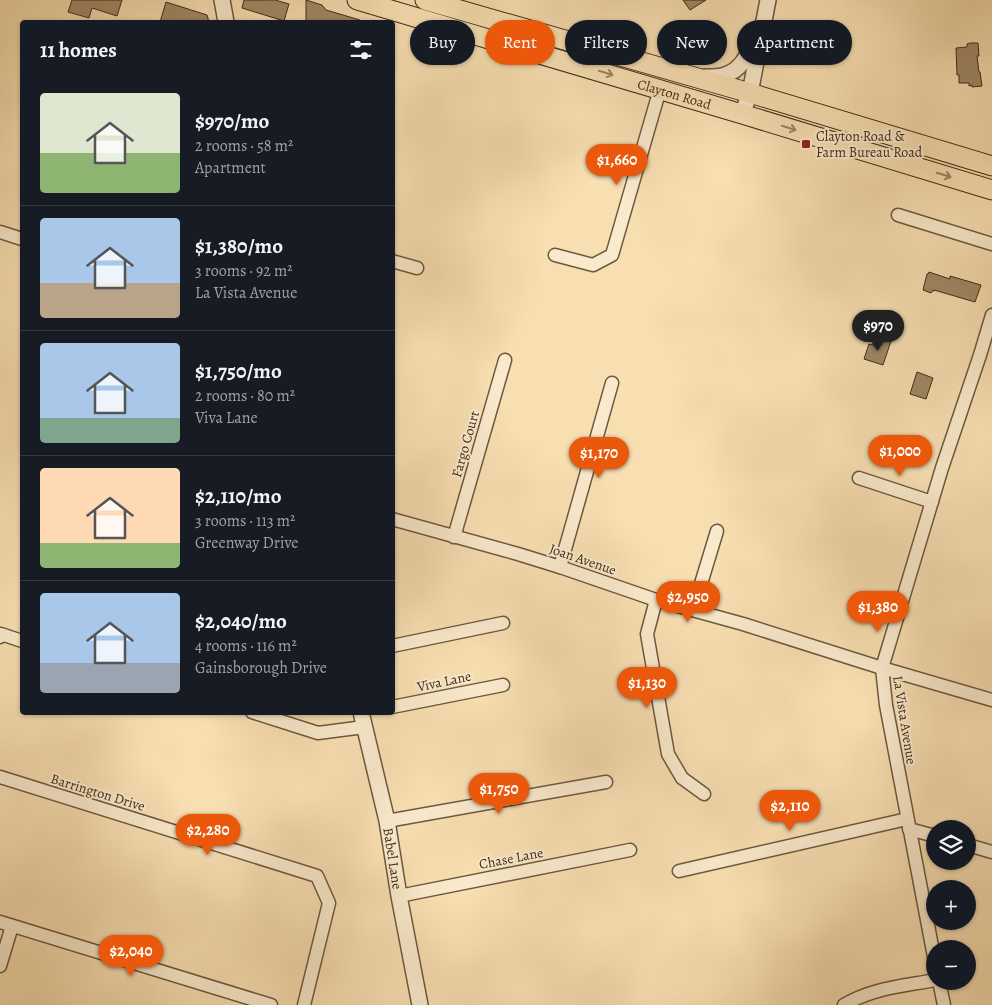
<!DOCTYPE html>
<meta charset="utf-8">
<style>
body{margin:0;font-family:Alegreya,serif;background:#242831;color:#f1f3f6;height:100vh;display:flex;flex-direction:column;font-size:19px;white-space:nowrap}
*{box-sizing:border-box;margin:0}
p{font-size:16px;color:#9ea1a6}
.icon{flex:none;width:28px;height:28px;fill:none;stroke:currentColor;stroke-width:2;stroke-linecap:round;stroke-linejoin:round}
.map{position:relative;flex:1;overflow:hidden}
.sheet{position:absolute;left:20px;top:20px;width:375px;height:695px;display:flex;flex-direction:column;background:#171b24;border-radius:5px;box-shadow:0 1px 4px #0004}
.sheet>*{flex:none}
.banner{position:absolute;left:410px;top:20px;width:475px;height:45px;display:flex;gap:10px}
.fabs{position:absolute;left:926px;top:820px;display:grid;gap:10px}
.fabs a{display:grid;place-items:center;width:50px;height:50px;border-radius:50%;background:#171b24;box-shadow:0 1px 4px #0004;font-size:25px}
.price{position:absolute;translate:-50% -42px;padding:0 11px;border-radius:18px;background:#ea580c;color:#fff;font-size:16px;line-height:32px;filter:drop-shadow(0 1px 2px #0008)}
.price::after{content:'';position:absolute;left:50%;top:30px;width:15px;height:11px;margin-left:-8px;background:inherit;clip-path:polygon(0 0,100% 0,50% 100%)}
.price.active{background:#222;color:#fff}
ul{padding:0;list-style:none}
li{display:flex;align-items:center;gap:15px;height:125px;padding:0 20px}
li+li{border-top:1px solid #363941}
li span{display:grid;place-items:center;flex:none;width:140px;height:100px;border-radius:5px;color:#555}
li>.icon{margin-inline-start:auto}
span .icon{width:60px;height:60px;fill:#fffc;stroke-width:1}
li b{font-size:21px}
h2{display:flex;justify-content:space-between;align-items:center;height:60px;padding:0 20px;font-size:21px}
.pill{padding:0 18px;border-radius:22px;background:#171b24;box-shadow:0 1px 4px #0004;font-size:18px;line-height:45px}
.pill.active{background:#ea580c;color:#fff}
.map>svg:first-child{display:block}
.building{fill:#9f8967;stroke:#3f2b16}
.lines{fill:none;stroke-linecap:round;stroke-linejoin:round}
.minor-casing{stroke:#6d583d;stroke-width:15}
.tertiary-casing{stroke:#6d583d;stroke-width:18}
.primary-casing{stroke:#3f2b16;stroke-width:21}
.minor{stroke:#faeacd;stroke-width:12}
.tertiary{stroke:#faeacd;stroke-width:15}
.primary{stroke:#f8dfb2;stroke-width:19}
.oneway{stroke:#9c8564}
.poi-dot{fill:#8f2418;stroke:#faeacd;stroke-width:2}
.labels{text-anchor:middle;stroke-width:4;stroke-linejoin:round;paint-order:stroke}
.street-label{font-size:14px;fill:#3f2b16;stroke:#faeacd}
.poi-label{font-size:14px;fill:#3f2b16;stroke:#faeacd;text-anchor:start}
</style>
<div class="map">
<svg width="992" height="1005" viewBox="0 0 992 1005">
<rect width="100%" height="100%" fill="#f8dfb2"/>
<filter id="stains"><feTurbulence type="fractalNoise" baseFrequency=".004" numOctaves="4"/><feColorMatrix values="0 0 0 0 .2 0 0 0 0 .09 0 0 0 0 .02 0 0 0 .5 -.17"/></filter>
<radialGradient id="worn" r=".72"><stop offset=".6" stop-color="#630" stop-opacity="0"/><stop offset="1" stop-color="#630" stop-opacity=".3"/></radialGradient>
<g class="building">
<polygon points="72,0 122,0 117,16 92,8 89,18 68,12"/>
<polygon points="244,0 275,0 289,4 284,21 242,8"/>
<polygon points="306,0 322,5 326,10 360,20 359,22 306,22"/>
<polygon points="683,0 706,0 690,10"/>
<polygon points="166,2 207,15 209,22 160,22"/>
<polygon points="970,43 978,43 979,56 977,56 979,72 980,72 982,86 972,87 972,85 969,86 969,83 959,83 959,75 957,75 956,48 967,47 967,44"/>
<polygon points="929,272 950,279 950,276 981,285 975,302 934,290 934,291 932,291 931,293 923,290 927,274 928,274"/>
<polygon points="880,338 891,341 883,365 864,359 869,344 878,346"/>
<polygon points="917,372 933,378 926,399 910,394"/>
</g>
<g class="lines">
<g class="minor-casing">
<g id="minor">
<polyline points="898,215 992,244"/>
<polyline points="0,232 22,239"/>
<polyline points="555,255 593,265 612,255 660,89"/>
<polyline points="392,261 417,268"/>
<polyline points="859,478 932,502"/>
<polyline points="392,519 518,554 560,567 656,600 743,624 882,668 992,700"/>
<polyline points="454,537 505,360"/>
<polyline points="560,567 612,383"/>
<polyline points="656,600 647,634 668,754 682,778 704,794"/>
<polyline points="693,610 717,531"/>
<polyline points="0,637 1,634 22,641"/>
<polyline points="392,646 503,623"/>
<polyline points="392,707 503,685"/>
<polyline points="252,712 318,733 364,727"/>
<polyline points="0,777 317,876 329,903 304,1005"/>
<polyline points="387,821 606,782"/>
<polyline points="909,829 935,836"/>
<polyline points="968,845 992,852"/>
<polyline points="679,871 907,819"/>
<polyline points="399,896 630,850"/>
<polyline points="0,922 271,1005"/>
<polyline points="935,962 886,705 882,668 942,468 980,355 992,315"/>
<polyline points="0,966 12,926"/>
<polyline points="939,981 944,1005"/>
<path d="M844,1005C872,988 904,986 935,980"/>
</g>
</g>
<g class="tertiary-casing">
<g id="tertiary">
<polyline points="222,0 226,22"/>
<path d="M705,77C711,77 719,77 725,75C742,70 748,54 755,39"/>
<polyline points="742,114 750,93 768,0"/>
<path id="s1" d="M361,712L387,821L399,896L420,1005"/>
</g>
</g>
<g class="primary-casing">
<g id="primary">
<path id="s2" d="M357,0L742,114L992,190"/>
<polyline points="425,0 750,93 992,166"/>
</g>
</g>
<use href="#minor" class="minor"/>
<use href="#tertiary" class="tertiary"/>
<use href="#primary" class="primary"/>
</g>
<defs><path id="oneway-shaft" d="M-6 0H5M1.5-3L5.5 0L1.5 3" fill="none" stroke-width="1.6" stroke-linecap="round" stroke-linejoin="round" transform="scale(1.25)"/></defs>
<g class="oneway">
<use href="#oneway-shaft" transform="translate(606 73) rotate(17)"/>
<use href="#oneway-shaft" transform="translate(789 128) rotate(17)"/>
<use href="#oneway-shaft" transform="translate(944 175) rotate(17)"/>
</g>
<rect class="poi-dot" x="801" y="139" width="10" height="10" rx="2.5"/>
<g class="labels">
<g class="street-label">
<text dy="5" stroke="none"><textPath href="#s2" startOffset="331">Clayton Road</textPath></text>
<text transform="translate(465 444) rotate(-74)" y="5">Fargo Court</text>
<text transform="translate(583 559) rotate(19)" y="5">Joan Avenue</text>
<text transform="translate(444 681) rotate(-12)" y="5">Viva Lane</text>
<text transform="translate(905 720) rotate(81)" y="5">La Vista Avenue</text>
<text transform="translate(98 792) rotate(17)" y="5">Barrington Drive</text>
<text dy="5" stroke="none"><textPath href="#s1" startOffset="150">Babel Lane</textPath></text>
<text transform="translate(511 858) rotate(-11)" y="5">Chase Lane</text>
</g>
<g class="poi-label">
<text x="816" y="141">Clayton Road &amp;<tspan x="816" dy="16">Farm Bureau Road</tspan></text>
</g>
</g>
<rect width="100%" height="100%" filter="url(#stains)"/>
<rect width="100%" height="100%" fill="url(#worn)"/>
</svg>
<div class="fabs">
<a><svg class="icon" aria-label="layers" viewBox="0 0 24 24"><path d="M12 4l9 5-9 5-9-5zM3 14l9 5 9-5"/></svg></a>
<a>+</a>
<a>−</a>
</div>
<b class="price" style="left:617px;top:186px">$1,660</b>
<b class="price active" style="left:878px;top:352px">$970</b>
<b class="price" style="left:900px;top:477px">$1,000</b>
<b class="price" style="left:599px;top:479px">$1,170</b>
<b class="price" style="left:688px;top:623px">$2,950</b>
<b class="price" style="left:878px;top:633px">$1,380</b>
<b class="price" style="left:647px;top:709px">$1,130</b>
<b class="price" style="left:499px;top:815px">$1,750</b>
<b class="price" style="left:790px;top:832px">$2,110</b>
<b class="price" style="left:208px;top:856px">$2,280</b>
<b class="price" style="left:131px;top:977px">$2,040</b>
<div class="banner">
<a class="pill">Buy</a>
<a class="pill active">Rent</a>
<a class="pill">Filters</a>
<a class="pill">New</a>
<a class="pill">Apartment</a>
</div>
<section class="sheet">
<h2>11 homes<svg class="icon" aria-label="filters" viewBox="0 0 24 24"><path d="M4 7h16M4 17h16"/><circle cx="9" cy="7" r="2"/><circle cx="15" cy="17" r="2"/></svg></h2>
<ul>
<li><span style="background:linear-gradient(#dfe7d0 60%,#8fb573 0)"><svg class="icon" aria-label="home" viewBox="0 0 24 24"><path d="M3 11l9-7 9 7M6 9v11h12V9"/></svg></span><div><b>$970/mo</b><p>2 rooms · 58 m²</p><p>Apartment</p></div></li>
<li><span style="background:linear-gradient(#a9c7e8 65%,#b9a48a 0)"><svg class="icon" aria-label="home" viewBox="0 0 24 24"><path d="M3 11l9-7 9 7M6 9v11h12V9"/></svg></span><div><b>$1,380/mo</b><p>3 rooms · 92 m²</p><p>La Vista Avenue</p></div></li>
<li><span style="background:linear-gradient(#a9c7e8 75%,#7fa58c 0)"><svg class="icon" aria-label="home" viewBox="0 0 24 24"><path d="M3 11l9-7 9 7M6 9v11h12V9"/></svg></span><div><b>$1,750/mo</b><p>2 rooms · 80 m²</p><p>Viva Lane</p></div></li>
<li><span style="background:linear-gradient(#ffd9b3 75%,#8fb573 0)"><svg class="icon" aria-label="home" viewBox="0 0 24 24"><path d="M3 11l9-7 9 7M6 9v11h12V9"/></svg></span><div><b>$2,110/mo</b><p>3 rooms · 113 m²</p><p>Greenway Drive</p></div></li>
<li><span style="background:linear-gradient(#a9c7e8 70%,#9aa5b1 0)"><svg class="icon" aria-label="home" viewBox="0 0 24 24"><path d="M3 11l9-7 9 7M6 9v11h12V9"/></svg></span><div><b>$2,040/mo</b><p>4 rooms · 116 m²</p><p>Gainsborough Drive</p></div></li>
</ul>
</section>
</div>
